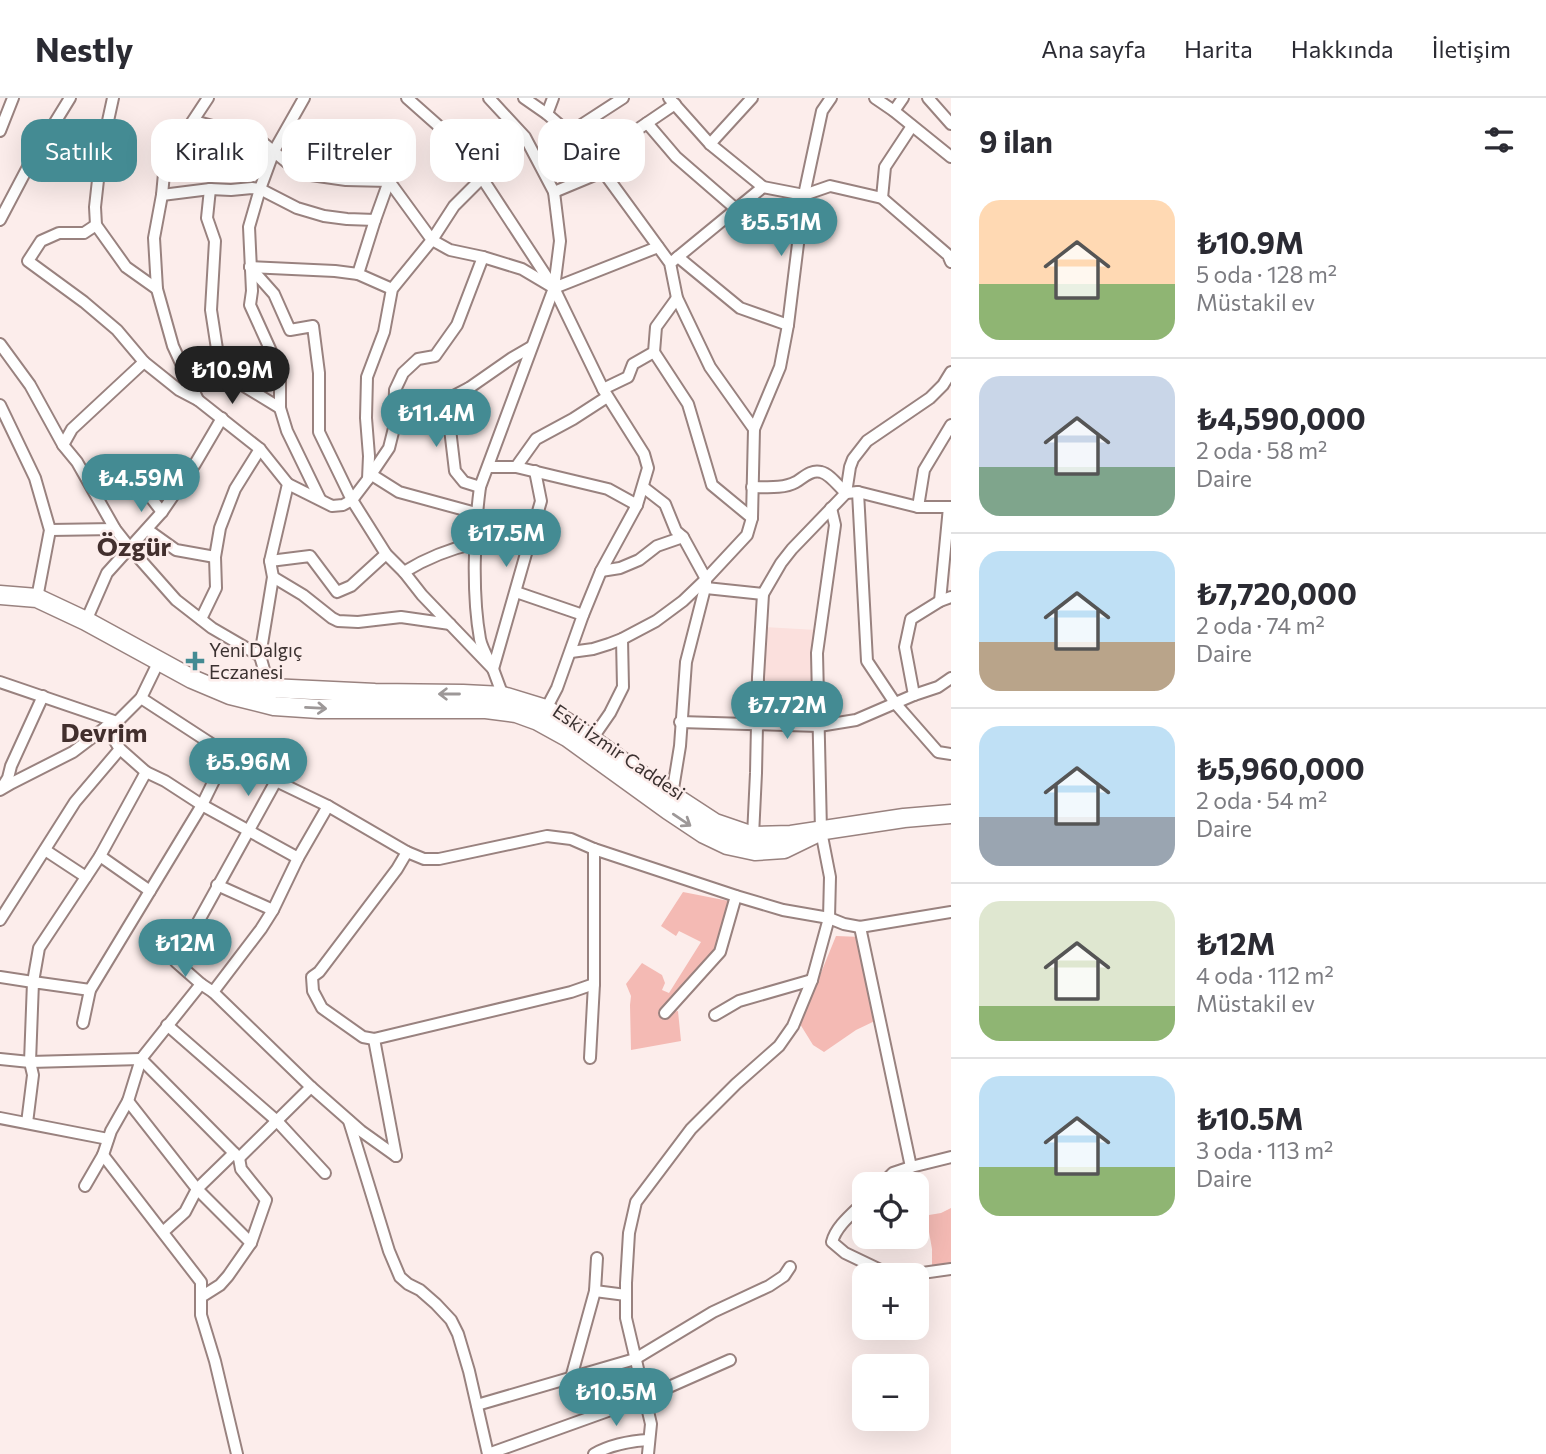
<!DOCTYPE html>
<html lang="tr">
<meta charset="utf-8">
<style>
body{margin:0;font-family:Commissioner,sans-serif;background:#f2f2f3;color:#2b2b33;height:100vh;display:flex;flex-direction:column;font-size:26px;white-space:nowrap}
*{box-sizing:border-box;margin:0}
p{font-size:23px;color:#7c7c81}
.icon{flex:none;width:38px;height:38px;fill:none;stroke:currentColor;stroke-width:2;stroke-linecap:round;stroke-linejoin:round}
.map{position:relative;flex:1;overflow:hidden}
.sheet{display:flex;flex-direction:column;background:#fff;width:595px}
.sheet>*{flex:none}
.guide{position:absolute;left:21px;top:21px;width:665px;height:63px;display:flex;gap:14px}
.fabs{position:absolute;left:852px;top:1074px;display:grid;gap:14px}
.fabs a{display:grid;place-items:center;width:77px;height:77px;border-radius:14px;background:#fff;box-shadow:0 7px 28px #0002;font-size:35px}
.price{position:absolute;translate:-50% -60px;padding:0 16px;border-radius:24px;background:#448b93;color:#fff;font-size:23px;line-height:46px;filter:drop-shadow(0 2px 4px #0008)}
.price::after{content:'';position:absolute;left:50%;top:42px;width:21px;height:16px;margin-left:-10px;background:inherit;clip-path:polygon(0 0,100% 0,50% 100%)}
.price.selected{background:#222;color:#fff}
ul{padding:0;list-style:none}
li{display:flex;align-items:center;gap:21px;height:175px;padding:0 28px}
li+li{border-top:2px solid #e1e1e2}
li span{display:grid;place-items:center;flex:none;width:196px;height:140px;border-radius:21px;color:#555}
li>.icon{margin-inline-start:auto}
span .icon{width:84px;height:84px;fill:#fffc;stroke-width:1}
li b{font-size:30px}
h2{display:flex;justify-content:space-between;align-items:center;height:84px;padding:0 28px;font-size:30px}
.tag{padding:0 24px;border-radius:21px;background:#fff;box-shadow:0 7px 28px #0002;font-size:24px;line-height:63px}
.tag.selected{background:#448b93;color:#fff}
header{display:flex;align-items:center;gap:42px;box-sizing:border-box;height:98px;padding:0 35px;background:#fff;border-bottom:2px solid #e1e1e2}
header strong{font-size:33px}
nav{display:flex;gap:38px;margin-inline-start:auto;font-size:24px}
main{display:flex;flex:1;min-height:0}
.map>svg:first-child{display:block}
.built{fill:#fbe0dd}
.green{fill:#f4bab4}
.lines{fill:none;stroke-linecap:round;stroke-linejoin:round}
.minor-casing{stroke:#99827f;stroke-width:14}
.primary-casing{stroke:#99827f;stroke-width:21}
.minor{stroke:#fff;stroke-width:10}
.primary{stroke:#fff;stroke-width:18}
.oneway{stroke:#9d9898}
.poi-dot{fill:#448b93;stroke:#fcedeb;stroke-width:2.5}
.labels{text-anchor:middle;stroke-width:5;stroke-linejoin:round;paint-order:stroke}
.poi-label{font-size:19px;fill:#3b3130;stroke:#fcedeb;text-anchor:start}
.street-label{font-size:19px;fill:#3b3130;stroke:#fcedeb}
.district-label{font-size:26px;font-weight:bold;fill:#422f2d;stroke:#fcedeb}
</style>
<header>
<strong>Nestly</strong>
<nav><a>Ana sayfa</a><a>Harita</a><a>Hakkında</a><a>İletişim</a></nav>
</header>
<main>
<div class="map">
<svg width="951" height="1356" viewBox="0 0 951 1356">
<rect width="100%" height="100%" fill="#fcedeb"/>
<polygon class="built" points="764,529 817,532 815,626 784,629 759,604"/>
<g class="green">
<polygon points="683,794 734,804 720,854 667,915 678,913 681,943 631,952 630,907 631,898 626,886 642,865 662,877 665,885 662,892 669,895 701,844 679,833 676,838 661,828"/>
<polygon points="836,838 862,839 879,921 856,932 824,954 813,947 800,926"/>
<polygon points="951,1110 951,1171 932,1174 932,1151 929,1134 917,1136 917,1119 941,1115"/>
</g>
<g class="lines">
<g class="minor-casing">
<g id="minor">
<polyline points="113,0 101,55 95,109 96,127 126,169 157,191"/>
<polyline points="208,0 165,65 162,97 154,140 157,191 173,248 198,302 260,351 288,386 270,463 273,479 260,558 271,595"/>
<polyline points="304,0 274,53 260,91 249,129 252,193 250,207 280,273 280,310 287,333 320,401"/>
<polyline points="407,0 451,39 482,80 554,190 658,149"/>
<polyline points="489,0 525,39 554,94 560,143 554,190 603,291 644,356 648,370 637,407 601,473 583,517 557,590 546,611"/>
<polyline points="524,0 547,16 569,35 594,61 670,165 677,200 710,269 754,331"/>
<polyline points="669,0 710,46 763,89 804,97 830,88 882,100 948,157 951,164"/>
<polyline points="875,0 894,13 951,59"/>
<polyline points="928,0 951,26"/>
<polyline points="894,13 903,0"/>
<polyline points="547,16 553,0"/>
<path d="M194,23L257,40L294,70L311,77L346,82L389,83L432,142L450,152L483,159L522,171L554,190L480,389C474,434 472,497 480,541C482,551 489,562 493,571"/>
<polyline points="647,25 676,59 736,111"/>
<polyline points="0,33 13,0"/>
<polyline points="569,35 623,0"/>
<polyline points="710,46 752,0"/>
<polyline points="594,61 675,6"/>
<polyline points="210,91 207,120 215,143 211,212 217,251 234,282 280,310"/>
<polyline points="554,94 602,74"/>
<polyline points="162,97 210,91 231,92 252,90 260,91 297,110 324,118 347,121 375,122"/>
<polyline points="882,100 885,69 912,28"/>
<polyline points="0,122 30,65 70,0"/>
<polyline points="678,159 740,210 788,227"/>
<polyline points="673,163 763,89"/>
<polyline points="250,169 274,196 290,232 313,228 319,275 319,334 352,402 386,456 404,474 422,497 493,571 503,598"/>
<polyline points="250,169 335,173 358,176 392,191"/>
<polyline points="358,176 375,122 389,83"/>
<polyline points="0,246 30,287 63,347 77,364 115,431 130,450 176,502 212,530 260,558"/>
<polyline points="654,254 688,306 712,387 752,420"/>
<polyline points="144,264 179,292 198,302"/>
<polyline points="469,290 450,331 455,373 464,384 480,389"/>
<polyline points="603,291 628,279 633,266 654,254 656,229 677,200"/>
<polyline points="0,307 35,380 50,432 37,500"/>
<polyline points="394,330 428,320 446,302 469,290 512,260 531,249"/>
<polyline points="63,347 72,331 144,264 117,232 84,204 28,163 41,143 59,135 84,135 96,127"/>
<polyline points="123,363 162,414"/>
<polyline points="488,369 516,369 536,341 573,321 607,299"/>
<polyline points="516,369 608,391 637,407"/>
<polyline points="372,377 399,394 476,415"/>
<polyline points="368,381 389,350 394,330 395,292 403,275 418,261 435,258 457,227 483,159"/>
<polyline points="288,386 332,408 343,407 352,402 368,381 369,358 366,320 367,279 384,234 392,191 432,142 454,108 482,80"/>
<polyline points="643,389 665,406 676,433 683,439 706,481 706,486 686,564 680,648 672,697"/>
<path d="M752,389C766,389 783,391 796,384C803,380 811,371 821,374C830,376 839,389 846,395L858,394L918,409H951"/>
<polyline points="858,394 867,563 895,605 938,654 951,656"/>
<polyline points="918,409 924,372 951,327"/>
<polyline points="50,432 115,431"/>
<polyline points="148,432 176,452 215,459"/>
<polyline points="270,463 310,458 337,494 351,488 386,456"/>
<polyline points="601,473 620,470 639,462 657,448 683,439"/>
<path d="M404,474C428,459 449,451 476,445"/>
<polyline points="273,479 303,497 332,520 338,523 358,524 401,519 450,526"/>
<polyline points="706,490 763,496 781,465 792,451 846,395 850,369 853,361 867,343 930,300 943,287 951,274"/>
<polyline points="516,494 583,517"/>
<polyline points="940,503 949,409"/>
<polyline points="201,521 216,490 215,459 220,430 235,391 260,351"/>
<polyline points="86,523 107,475 162,414 195,366 222,320"/>
<polyline points="571,554 593,551 609,546 622,541 656,523 683,503 706,481 747,437 752,420 754,331 780,269 788,227 804,97 822,13 831,0"/>
<polyline points="493,571 541,403 535,373"/>
<polyline points="0,584 117,624"/>
<polyline points="914,597 905,549 911,521 940,503 951,499"/>
<polyline points="141,600 227,656 276,683 328,708 407,754 424,761 439,761 547,738 571,741 594,751 736,798 783,812 829,820 844,826 860,829 951,814"/>
<polyline points="680,624 819,628 856,622 914,597 938,589 951,580"/>
<polyline points="106,629 120,651 146,674 165,683 202,707 298,760"/>
<polyline points="592,641 610,615 623,589 622,541"/>
<polyline points="3,688 8,680 11,668 43,598"/>
<polyline points="0,692 12,685 73,654 106,629 117,624 141,600 159,563"/>
<polyline points="753,738 756,675 758,579 763,496"/>
<polyline points="45,752 86,779"/>
<polyline points="407,754 397,771 319,874 312,879 313,893 322,910 363,939 374,941 571,894 594,886"/>
<polyline points="100,758 150,793"/>
<polyline points="217,787 273,812"/>
<polyline points="0,822 75,704 120,651"/>
<polyline points="860,829 911,1069"/>
<polyline points="0,879 33,884 39,850 100,758 146,674"/>
<polyline points="201,886 176,864 276,683"/>
<polyline points="213,894 311,989 361,1033 396,1058"/>
<polyline points="665,915 720,854 736,798"/>
<polyline points="715,917 739,903 812,882"/>
<polyline points="83,925 90,892 202,707 227,656"/>
<polyline points="167,927 277,1023 325,1075"/>
<polyline points="374,941 396,1058"/>
<polyline points="590,960 594,886 594,751"/>
<polyline points="0,961 30,964 141,961 239,1060 241,1071 266,1102 251,1145 228,1178 220,1187 201,1199 201,1217 215,1263 237,1356"/>
<polyline points="128,1003 197,1091 251,1145"/>
<polyline points="0,1020 108,1041"/>
<polyline points="349,1023 389,1153 400,1179 408,1186 420,1192 436,1206 451,1222 458,1236 469,1273 488,1356"/>
<polyline points="27,1025 33,977 30,964 33,884 90,892"/>
<polyline points="103,1057 201,1184 201,1199"/>
<polyline points="239,1060 311,989"/>
<polyline points="881,1087 893,1075 911,1069 951,1059"/>
<polyline points="85,1088 103,1057 111,1033 128,1003 141,961 201,886 213,894 261,831 273,812 298,760 328,708"/>
<path d="M864,1104C853,1115 836,1128 832,1144L845,1155L893,1178"/>
<polyline points="163,1134 185,1114 197,1091 234,1055"/>
<polyline points="901,1178 951,1171"/>
<polyline points="595,1193 626,1197"/>
<polyline points="571,1280 595,1193 597,1160"/>
<polyline points="477,1307 635,1261 713,1214 769,1188 784,1178 790,1169"/>
<polyline points="488,1356 644,1300 730,1262"/>
<path d="M594,1356C612,1346 629,1343 649,1342"/>
<polyline points="648,1356 651,1326 626,1220 626,1185 629,1135 636,1104 691,1031 736,986 779,948 793,928 812,882 829,820 830,779 821,733 817,555 835,427 831,410"/>
</g>
</g>
<g class="primary-casing">
<g id="primary">
<polyline points="0,497 37,500 86,523 192,581 230,597 274,608 319,611 486,611 516,615 538,623 567,639 668,712 704,736 727,747 755,753 784,751 821,733"/>
<polyline points="218,582 234,586 270,590 375,595 463,596 503,598 546,611 573,628 643,678 715,725 753,738 791,737 904,720 951,716"/>
</g>
</g>
<use href="#minor" class="minor"/>
<use href="#primary" class="primary"/>
</g>
<defs><path id="oneway-shaft" d="M-6 0H5M1.5-3L5.5 0L1.5 3" fill="none" stroke-width="1.6" stroke-linecap="round" stroke-linejoin="round" transform="scale(1.75)"/></defs>
<g class="oneway">
<use href="#oneway-shaft" transform="translate(449 596) rotate(-180)"/>
<use href="#oneway-shaft" transform="translate(316 610) rotate(3)"/>
<use href="#oneway-shaft" transform="translate(682 722) rotate(34)"/>
</g>
<path class="poi-dot" d="M191.5 552.5h7v7h7v7h-7v7h-7v-7h-7v-7h7z"/>
<g class="labels">
<g class="poi-label">
<text x="209" y="559">Yeni Dalgıç<tspan x="209" dy="22">Eczanesi</tspan></text>
</g>
<g class="street-label">
<text transform="translate(619 654) rotate(34)" y="7">Eski İzmir Caddesi</text>
</g>
<g class="district-label">
<text x="134" y="458">Özgür</text>
<text x="104" y="644">Devrim</text>
</g>
</g>
</svg>
<div class="fabs">
<a><svg class="icon" aria-label="locate" viewBox="0 0 24 24"><circle cx="12" cy="12" r="6"/><path d="M12 2v4M12 18v4M2 12h4M18 12h4"/></svg></a>
<a>+</a>
<a>−</a>
</div>
<b class="price" style="left:781px;top:160px">₺5.51M</b>
<b class="price selected" style="left:232px;top:308px">₺10.9M</b>
<b class="price" style="left:436px;top:351px">₺11.4M</b>
<b class="price" style="left:141px;top:416px">₺4.59M</b>
<b class="price" style="left:506px;top:471px">₺17.5M</b>
<b class="price" style="left:787px;top:643px">₺7.72M</b>
<b class="price" style="left:248px;top:700px">₺5.96M</b>
<b class="price" style="left:185px;top:881px">₺12M</b>
<b class="price" style="left:616px;top:1330px">₺10.5M</b>
<div class="guide">
<a class="tag selected">Satılık</a>
<a class="tag">Kiralık</a>
<a class="tag">Filtreler</a>
<a class="tag">Yeni</a>
<a class="tag">Daire</a>
</div>
</div>
<section class="sheet">
<h2>9 ilan<svg class="icon" aria-label="filters" viewBox="0 0 24 24"><path d="M4 7h16M4 17h16"/><circle cx="9" cy="7" r="2"/><circle cx="15" cy="17" r="2"/></svg></h2>
<ul>
<li><span style="background:linear-gradient(#ffd9b3 60%,#8fb573 0)"><svg class="icon" aria-label="home" viewBox="0 0 24 24"><path d="M3 11l9-7 9 7M6 9v11h12V9"/></svg></span><div><b>₺10.9M</b><p>5 oda · 128 m²</p><p>Müstakil ev</p></div></li>
<li><span style="background:linear-gradient(#c9d6e8 65%,#7fa58c 0)"><svg class="icon" aria-label="home" viewBox="0 0 24 24"><path d="M3 11l9-7 9 7M6 9v11h12V9"/></svg></span><div><b>₺4,590,000</b><p>2 oda · 58 m²</p><p>Daire</p></div></li>
<li><span style="background:linear-gradient(#bfe0f5 65%,#b9a48a 0)"><svg class="icon" aria-label="home" viewBox="0 0 24 24"><path d="M3 11l9-7 9 7M6 9v11h12V9"/></svg></span><div><b>₺7,720,000</b><p>2 oda · 74 m²</p><p>Daire</p></div></li>
<li><span style="background:linear-gradient(#bfe0f5 65%,#9aa5b1 0)"><svg class="icon" aria-label="home" viewBox="0 0 24 24"><path d="M3 11l9-7 9 7M6 9v11h12V9"/></svg></span><div><b>₺5,960,000</b><p>2 oda · 54 m²</p><p>Daire</p></div></li>
<li><span style="background:linear-gradient(#dfe7d0 75%,#8fb573 0)"><svg class="icon" aria-label="home" viewBox="0 0 24 24"><path d="M3 11l9-7 9 7M6 9v11h12V9"/></svg></span><div><b>₺12M</b><p>4 oda · 112 m²</p><p>Müstakil ev</p></div></li>
<li><span style="background:linear-gradient(#bfe0f5 65%,#8fb573 0)"><svg class="icon" aria-label="home" viewBox="0 0 24 24"><path d="M3 11l9-7 9 7M6 9v11h12V9"/></svg></span><div><b>₺10.5M</b><p>3 oda · 113 m²</p><p>Daire</p></div></li>
</ul>
</section>
</main>
